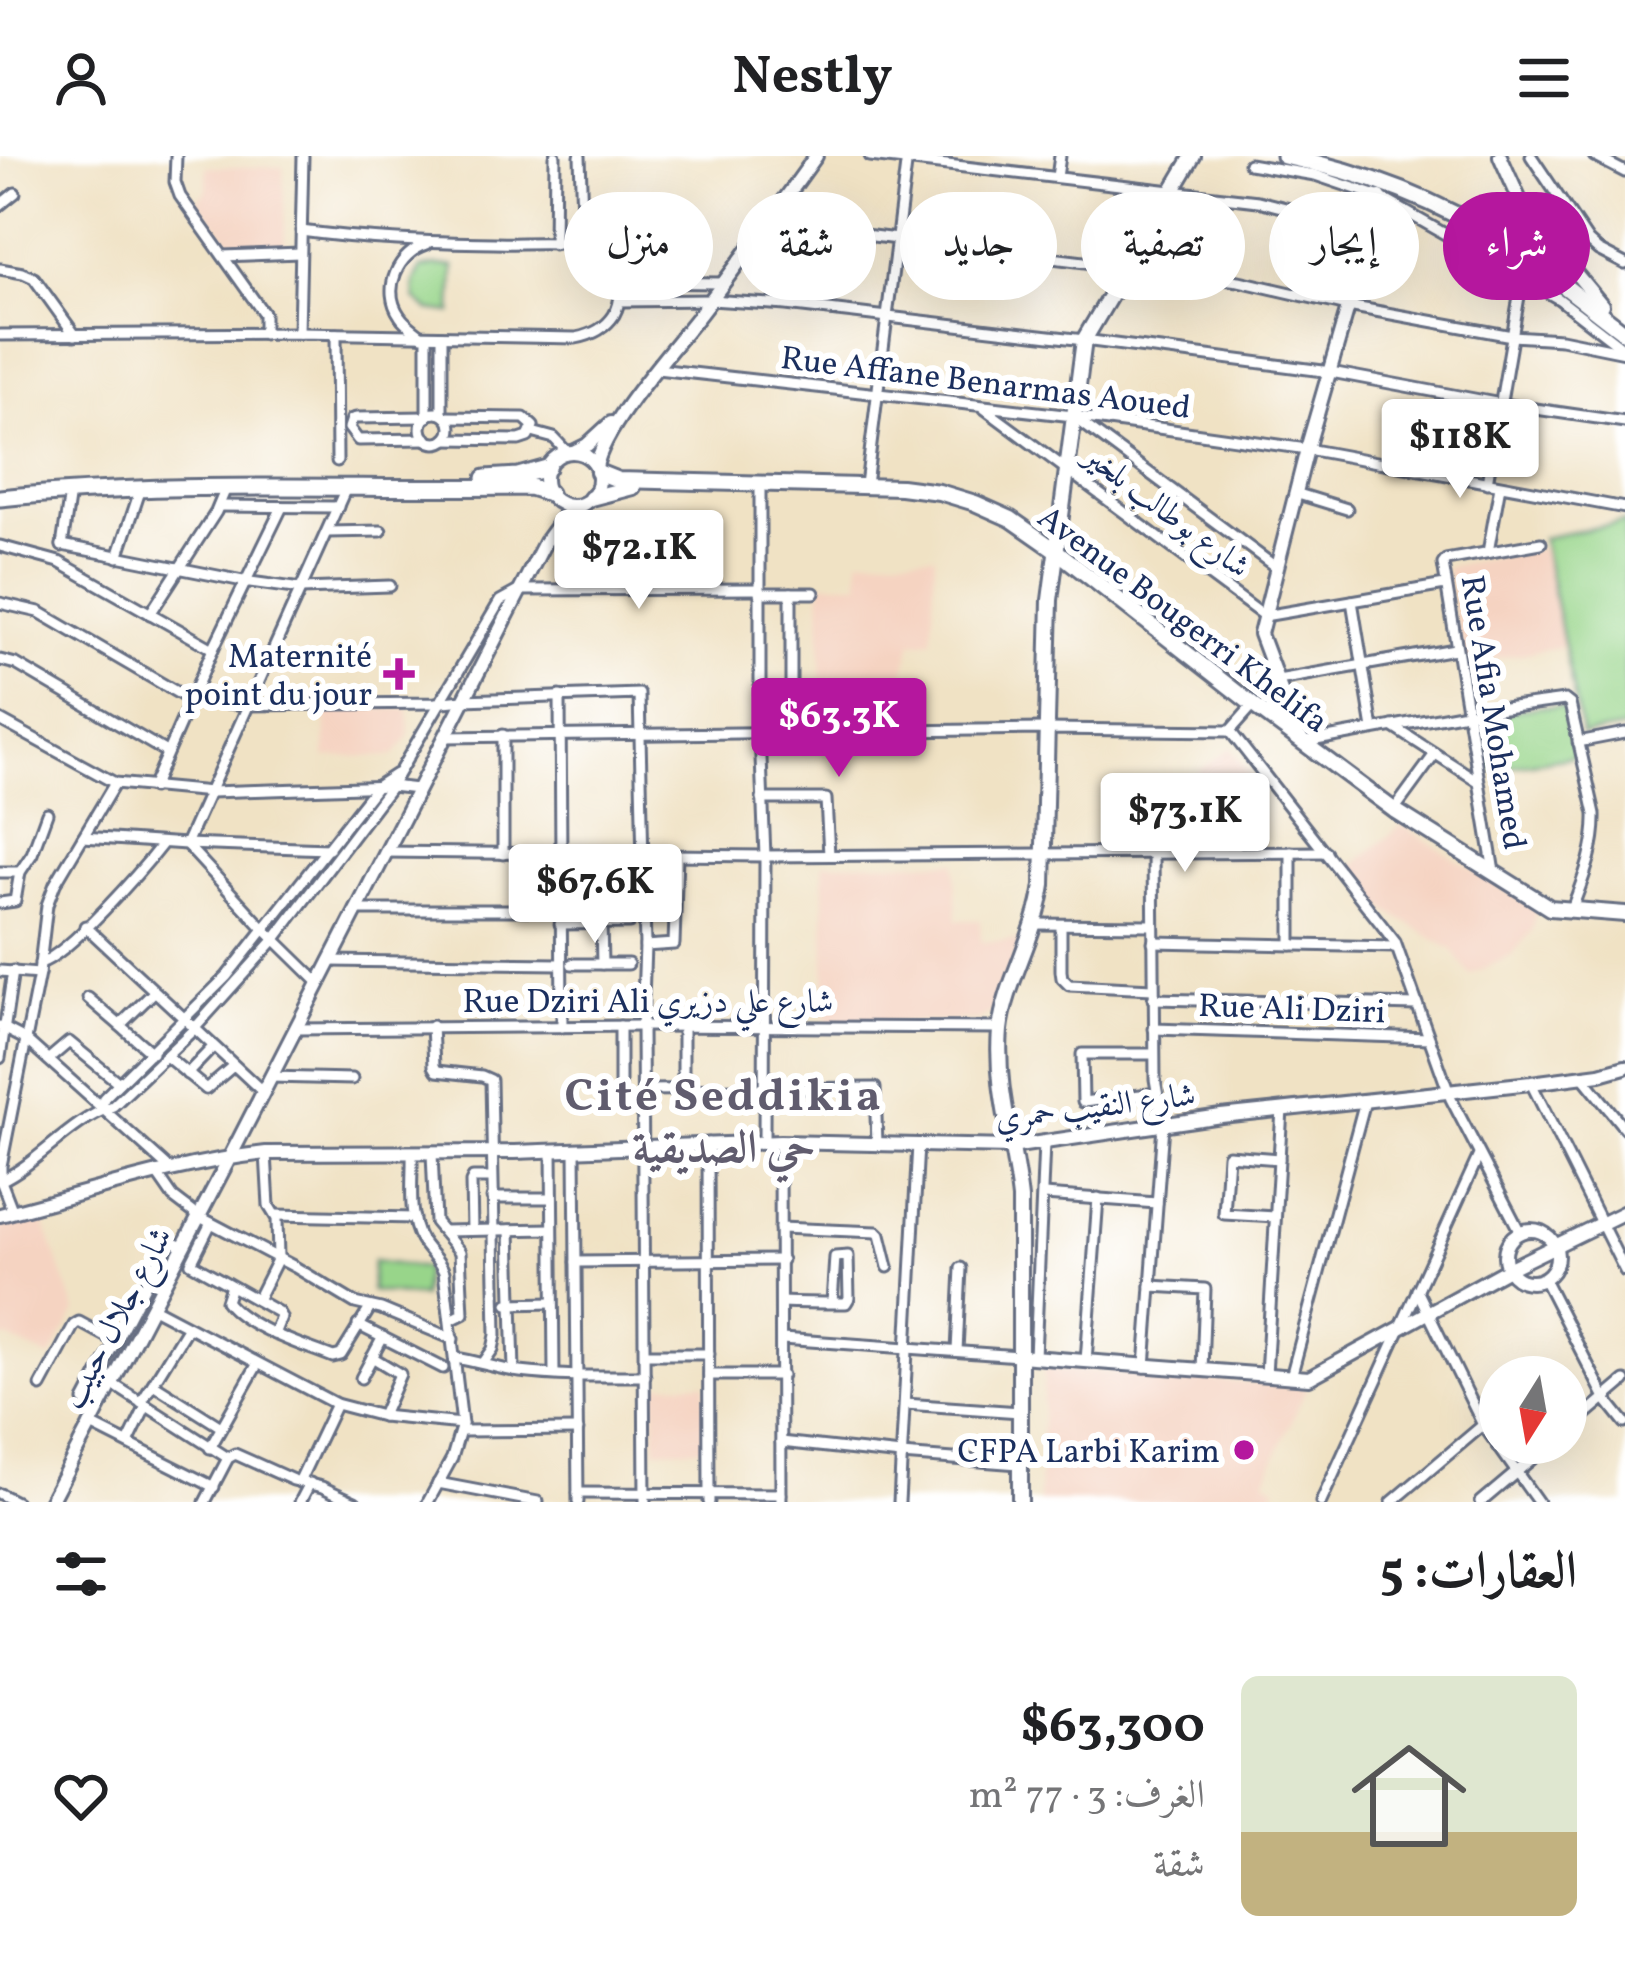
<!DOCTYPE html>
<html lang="ar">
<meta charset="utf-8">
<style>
body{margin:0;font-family:Vollkorn,Amiri,serif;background:#f6f6f6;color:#202124;direction:rtl;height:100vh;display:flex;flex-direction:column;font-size:45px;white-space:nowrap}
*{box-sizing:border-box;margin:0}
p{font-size:39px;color:#757577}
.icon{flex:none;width:66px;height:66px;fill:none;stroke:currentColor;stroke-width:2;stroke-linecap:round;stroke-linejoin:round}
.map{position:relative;height:1346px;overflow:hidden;direction:ltr}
.drawer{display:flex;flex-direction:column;background:#fff;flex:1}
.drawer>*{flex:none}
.banner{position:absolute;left:36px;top:36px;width:1554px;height:108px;direction:rtl;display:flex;gap:24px}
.needle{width:78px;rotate:191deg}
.tools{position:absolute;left:1479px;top:1200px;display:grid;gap:24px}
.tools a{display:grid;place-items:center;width:108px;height:108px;border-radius:50%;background:#fff;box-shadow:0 12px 48px #0002;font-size:60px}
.price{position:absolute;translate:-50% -102px;padding:0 27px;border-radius:12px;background:#fff;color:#222;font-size:39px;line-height:78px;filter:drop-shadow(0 3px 6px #0008)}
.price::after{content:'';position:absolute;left:50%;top:72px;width:36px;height:27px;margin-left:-18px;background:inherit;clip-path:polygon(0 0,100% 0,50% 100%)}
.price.selected{background:#b5179e;color:#fff}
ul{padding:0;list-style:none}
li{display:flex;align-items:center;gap:36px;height:300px;padding:0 48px}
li+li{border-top:3px solid #e0e0e0}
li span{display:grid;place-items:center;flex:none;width:336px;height:240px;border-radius:18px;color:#555}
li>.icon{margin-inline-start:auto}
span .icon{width:144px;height:144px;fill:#fffc;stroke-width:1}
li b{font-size:51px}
h2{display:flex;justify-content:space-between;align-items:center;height:144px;padding:0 48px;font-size:51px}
.chip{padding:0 42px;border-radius:54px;background:#fff;box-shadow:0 12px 48px #0002;font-size:42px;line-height:108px}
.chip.selected{background:#b5179e;color:#fff}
header{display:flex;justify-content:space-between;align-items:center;height:156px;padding:0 48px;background:#fff;font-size:54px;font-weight:700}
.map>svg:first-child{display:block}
.built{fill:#f5d3c1}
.green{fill:#98d58a;stroke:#5a8274;stroke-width:3}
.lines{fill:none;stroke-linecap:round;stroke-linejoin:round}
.street-casing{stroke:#666e82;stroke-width:15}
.secondary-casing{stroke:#666e82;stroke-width:18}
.primary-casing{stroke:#666e82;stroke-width:20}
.highway-casing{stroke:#666e82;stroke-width:21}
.street{stroke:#fff;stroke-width:9}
.secondary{stroke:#fff;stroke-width:12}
.primary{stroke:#fff;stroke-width:14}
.highway{stroke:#fff;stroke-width:15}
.poi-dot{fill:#b5179e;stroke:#fff;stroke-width:4.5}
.labels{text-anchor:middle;stroke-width:12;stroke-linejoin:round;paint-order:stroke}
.street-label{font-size:33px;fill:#1b2f5e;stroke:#fff}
.poi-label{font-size:33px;fill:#1b2f5e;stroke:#fff;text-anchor:end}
.district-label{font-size:45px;font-weight:bold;letter-spacing:3px;fill:#605c6e;stroke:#fff}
</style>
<header><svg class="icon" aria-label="menu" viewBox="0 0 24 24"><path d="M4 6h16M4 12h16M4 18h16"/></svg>Nestly<svg class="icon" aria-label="person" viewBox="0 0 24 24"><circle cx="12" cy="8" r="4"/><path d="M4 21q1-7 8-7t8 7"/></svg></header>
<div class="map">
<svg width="1625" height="1346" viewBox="0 0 1625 1346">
<rect width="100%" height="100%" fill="#fff"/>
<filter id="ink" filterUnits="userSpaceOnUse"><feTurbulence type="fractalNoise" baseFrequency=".00833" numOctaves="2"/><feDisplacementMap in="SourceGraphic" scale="24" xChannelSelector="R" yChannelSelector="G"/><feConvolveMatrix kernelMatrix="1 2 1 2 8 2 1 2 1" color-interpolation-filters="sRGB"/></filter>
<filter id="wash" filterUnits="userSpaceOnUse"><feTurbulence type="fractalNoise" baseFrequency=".004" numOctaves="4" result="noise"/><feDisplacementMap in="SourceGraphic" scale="48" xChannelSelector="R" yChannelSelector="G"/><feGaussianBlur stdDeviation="2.7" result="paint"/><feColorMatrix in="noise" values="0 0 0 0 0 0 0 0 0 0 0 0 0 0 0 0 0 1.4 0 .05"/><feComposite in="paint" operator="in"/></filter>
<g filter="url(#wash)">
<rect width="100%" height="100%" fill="#f0e2c4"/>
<g class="built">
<polygon points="206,11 283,11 285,94 232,95 230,86 197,44 207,34"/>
<polygon points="1544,392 1564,490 1464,508 1446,411"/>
<polygon points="935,399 932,484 912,486 898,542 897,567 855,568 854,564 822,564 820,427 859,427 859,402"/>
<polygon points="408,552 409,580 394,600 325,601 326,554"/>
<polygon points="1230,592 1256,627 1225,648 1198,615"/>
<polygon points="1402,669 1536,754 1532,775 1511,800 1470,819 1452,794 1378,749 1350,712"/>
<polygon points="955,706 957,764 980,764 981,786 1022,784 994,854 979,865 826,868 823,707"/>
<polygon points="42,1061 76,1155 50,1202 8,1182 0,1182 0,1071"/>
<polygon points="1044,1212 1067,1214 1307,1231 1265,1324 1276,1330 1269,1346 1039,1346"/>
<polygon points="705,1227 706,1292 656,1293 654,1228"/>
</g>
<g class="green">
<polygon points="437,109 454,110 452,157 428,154 415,143 414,127 421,112"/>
<polygon points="1625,366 1625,572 1582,579 1542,382"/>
<polygon points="1539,551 1564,551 1576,600 1486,614 1476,560"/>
<polygon points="373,1105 425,1112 422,1141 371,1135"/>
</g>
</g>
<g filter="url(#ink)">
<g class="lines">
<g class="street-casing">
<g id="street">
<polyline points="176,0 175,26 180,40 264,158 264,178"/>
<polyline points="580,0 583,89"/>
<polyline points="870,0 1258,45 1370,73"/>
<polyline points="1531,0 1588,85 1598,94 1625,108"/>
<polyline points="1594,0 1625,16"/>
<polyline points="1249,8 1315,19 1380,41 1559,143 1625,194"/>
<polyline points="1057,21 1060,0"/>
<polyline points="0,49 15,37"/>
<polyline points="767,67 1239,125 1348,150 1512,180 1561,183 1625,196"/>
<polyline points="554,88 555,0"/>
<polyline points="223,100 300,97"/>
<polyline points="0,113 23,117 34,122 75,179"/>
<polyline points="620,126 722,127"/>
<polyline points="620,145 711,144 786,149 1084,184 1331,216 1501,248 1625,266"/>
<polyline points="299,177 303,0"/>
<polyline points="336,178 337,305"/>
<path d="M0,179L299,177L576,182C592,179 605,173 614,159C628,133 616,101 588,91C567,84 519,88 495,87C431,86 365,84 301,75"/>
<path d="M422,180C415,174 405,168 400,160C381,133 398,97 427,88"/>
<polyline points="427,180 427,261"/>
<polyline points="657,213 1073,260 1307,293 1625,352"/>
<polyline points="985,253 1264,460 1445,429"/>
<circle cx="436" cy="272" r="15"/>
<polyline points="442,258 442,180"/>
<polyline points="426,261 356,262 352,263 349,272 358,284 427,283"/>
<polyline points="1074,261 1277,412"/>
<polyline points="532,276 554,282 567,296"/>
<polyline points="446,283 519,284 528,281 533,270 524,262 446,261"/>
<polyline points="760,326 760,577 765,700 764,987"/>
<polyline points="1487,327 1522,123"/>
<polyline points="866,329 907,1"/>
<polyline points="1295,337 1347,353"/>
<polyline points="219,350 338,351"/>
<polyline points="327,376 381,375"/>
<polyline points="62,389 243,425 301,433 390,430"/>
<polyline points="0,390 59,406 213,493"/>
<polyline points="62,390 70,336"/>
<polyline points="1488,396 1500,330"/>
<polyline points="118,401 141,332"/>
<polyline points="759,437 814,437"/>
<polyline points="791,437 791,577"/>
<polyline points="1352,445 1373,573"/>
<polyline points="0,447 39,456 190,544 249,549 435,547 463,544 639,538 645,790 642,870 645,1346"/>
<polyline points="150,458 216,356 226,332"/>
<polyline points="0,504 16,508 166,596"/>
<polyline points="1278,524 1455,493"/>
<polyline points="560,540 562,871"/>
<polyline points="0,564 115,627 211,636 391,630 417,633"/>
<polyline points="1392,570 1478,625"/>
<polyline points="1230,575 1395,786 1451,943 1520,1076"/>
<polyline points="1230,575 1253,549"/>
<polyline points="503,579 503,698"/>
<polyline points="444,581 1045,573 1230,575"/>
<path d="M1305,586L1466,557L1565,544L1570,548L1595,658C1596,693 1583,723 1571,755"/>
<polyline points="1578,586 1625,577"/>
<polyline points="152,632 213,493 282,351"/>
<polyline points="762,643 826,643 829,699"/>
<polyline points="1394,654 1435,598"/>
<polyline points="83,681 186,688 329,693"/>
<polyline points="385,696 765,700 1326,696"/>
<polyline points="0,716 20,716"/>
<polyline points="1494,716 1443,408 1446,404 1541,387"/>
<polyline points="0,747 15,745 20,716 32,698 47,657"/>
<polyline points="355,754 559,754"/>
<polyline points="601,767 602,808"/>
<polyline points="560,768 629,767"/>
<polyline points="1035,768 1152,769"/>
<polyline points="1061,769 1061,815 1062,822 1069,829 1153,833"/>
<polyline points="85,770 263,936"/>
<polyline points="1153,786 1396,791"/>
<polyline points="1291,789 1291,696"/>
<polyline points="645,790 674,788 677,699"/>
<polyline points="329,805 560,808"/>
<path d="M40,807C68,799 142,714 163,687"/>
<polyline points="572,808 628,808"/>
<polyline points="0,815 39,818"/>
<polyline points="318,826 265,774 186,688 346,332"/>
<polyline points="88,842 152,897"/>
<polyline points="1153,843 1417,849"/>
<polyline points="120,869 154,836"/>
<polyline points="0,870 25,883 171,1014"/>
<polyline points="432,870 434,910 437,915 482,920 491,924 496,1179 493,1193 484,1206"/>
<polyline points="620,870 620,948"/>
<polyline points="683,871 683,933"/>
<polyline points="295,873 642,870 1000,872"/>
<polyline points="1154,873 1429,882"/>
<polyline points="1154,898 1082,898 1083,946 1157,937"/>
<polyline points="166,900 206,933 233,910"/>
<polyline points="0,902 13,815"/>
<polyline points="49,903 69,886 119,927"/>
<polyline points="187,918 213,891"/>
<polyline points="1582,920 1625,973"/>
<polyline points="270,921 352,923"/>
<polyline points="1531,927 1625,1115"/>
<polyline points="643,934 875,932 877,988"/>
<polyline points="101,954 104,942 227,820 376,631 396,618"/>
<polyline points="780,986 781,1346"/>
<polyline points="708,987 709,1346"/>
<polyline points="575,993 578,1346"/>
<polyline points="552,994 554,1218"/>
<path d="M412,996C413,1022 407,1061 421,1084C428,1096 439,1103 444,1116L462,1268L452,1302L428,1346"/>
<polyline points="432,997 435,1066 460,1096 463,1158 451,1164"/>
<polyline points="157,1018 173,1041 198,1060 295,1111 355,1147 381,1153 453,1183"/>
<path d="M0,1025C40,1006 70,965 113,950L194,873L275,783L391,630L500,445L520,434L759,433"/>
<polyline points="1044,1039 1157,1047"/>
<polyline points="492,1042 552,1042"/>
<polyline points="13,1056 1,1025 1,1010 39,818 47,749 55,728 115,627"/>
<polyline points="275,1059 414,1062"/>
<polyline points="1275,1061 1224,1058 1228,999 1279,1003"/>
<polyline points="211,1067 191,1107 278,1156 281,1161 274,1178"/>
<polyline points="780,1072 877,1076 880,1079 888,1111"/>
<polyline points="472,1074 471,1026 473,1022 492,1022"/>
<polyline points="510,1074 514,1215"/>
<polyline points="443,1075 552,1073"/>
<polyline points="576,1106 782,1104"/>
<polyline points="1544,1123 1605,1242 1625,1267"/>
<path d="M231,1130L226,1145C245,1171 302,1189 333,1201L341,1199L370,1152"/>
<polyline points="1151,1130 1205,1133 1202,1214"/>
<polyline points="1417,1134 1483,1269 1538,1346"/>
<polyline points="257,1144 278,1102 277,1063 269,1050 266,997"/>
<path d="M781,1146C803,1147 825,1147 846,1147L849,1142L848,1100L835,1101L832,1147"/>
<polyline points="508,1148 552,1147"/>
<polyline points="151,1151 336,1248 382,1260 462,1268"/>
<polyline points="358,1169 443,1212"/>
<polyline points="782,1183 1019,1200"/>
<polyline points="957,1195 961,1112"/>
<polyline points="645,1198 709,1198"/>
<polyline points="372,1201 400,1218 382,1260"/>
<polyline points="1035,1201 1044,987"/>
<path d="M455,1202C477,1205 498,1213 520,1216C562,1221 603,1220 645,1220"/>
<polyline points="1086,1205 1098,1042"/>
<polyline points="1145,1211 1163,969 1155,923 1153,696"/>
<polyline points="709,1219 782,1219"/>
<polyline points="1266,1219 1282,953"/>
<polyline points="1291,1221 1365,945"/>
<polyline points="361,1222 383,1181"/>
<polyline points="111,1227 228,1302"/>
<polyline points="153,1228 221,1271"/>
<polyline points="41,1230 74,1169 79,1166 116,1186"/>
<polyline points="84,1245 167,1088 173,1086 183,1090"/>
<polyline points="141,1247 187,1172"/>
<polyline points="905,1248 1020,1256"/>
<polyline points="89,1268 214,1331"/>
<polyline points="461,1275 578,1274"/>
<polyline points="1566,1275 1625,1225"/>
<polyline points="781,1286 901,1299 1019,1308"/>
<polyline points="128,1287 146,1250"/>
<polyline points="210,1292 257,1209"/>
<polyline points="299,1326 336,1248"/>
<polyline points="438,1327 538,1346"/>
<polyline points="578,1337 781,1338"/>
<polyline points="0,1338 16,1346"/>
<polyline points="205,1346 228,1302 235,1298 293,1324 322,1331 355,1346"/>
<polyline points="300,1346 310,1327"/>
<polyline points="899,1346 918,988"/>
<polyline points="1321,1346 1479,999"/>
<polyline points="1392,1346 1483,1269"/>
<polyline points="1481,1346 1551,1287"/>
</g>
</g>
<g class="secondary-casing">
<g id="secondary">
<polyline points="1500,0 1534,76 1534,82 1530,87 1514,83"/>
<polyline points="1535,68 1602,149"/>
<polyline points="575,295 587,289 611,267"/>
<circle cx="572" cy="323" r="27"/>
<path d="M596,311C604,269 672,194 700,158C740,106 778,53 816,0"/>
<polyline points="1303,585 1297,577 1260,478 1307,293 1380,41"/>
<path d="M0,1059C88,1037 176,1007 266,997L515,996L780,986L1011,991L1221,960L1531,927L1600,918L1625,911"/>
<circle cx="1531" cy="1100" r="26"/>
<polyline points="1019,1200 1309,1222 1508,1113 1625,1056"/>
<polyline points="50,1346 230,1001 545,386 564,360 585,347"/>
</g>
</g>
<g class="primary-casing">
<g id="primary">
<polyline points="598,316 618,324 901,331 939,336 975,347 1011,363 1054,393 1253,549 1394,654 1550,752 1625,758"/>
<polyline points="591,342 633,331"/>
<path d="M1020,1346V1043C1014,987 995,932 1000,874C1005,828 1036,780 1043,729L1050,444L1084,184L1193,0"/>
</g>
</g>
<g class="highway-casing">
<g id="highway">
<path d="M1284,0C1364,16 1438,44 1507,88C1548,115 1586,148 1625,177"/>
<polyline points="485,322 518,320 547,312"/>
<path d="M0,342C176,324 353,334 530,331L549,337"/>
</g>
</g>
<use href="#street" class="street"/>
<use href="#secondary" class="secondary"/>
<use href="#primary" class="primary"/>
<use href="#highway" class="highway"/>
</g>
</g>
<g class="poi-dot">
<path d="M393 500h12v12h12v12h-12v12h-12v-12h-12v-12h12z"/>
<circle cx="1244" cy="1294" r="12"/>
</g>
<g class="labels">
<g class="street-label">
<text transform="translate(986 225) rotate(7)" y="12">Rue Affane Benarmas Aoued</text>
<text transform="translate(1168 354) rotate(37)" y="12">شارع بوطالب بلخير</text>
<text transform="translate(1184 462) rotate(37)" y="12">Avenue Bougerri Khelifa</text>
<text transform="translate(1495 556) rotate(81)" y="12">Rue Afia Mohamed</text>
<text x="648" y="856">Rue Dziri Ali شارع علي دزيري</text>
<text transform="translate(1292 851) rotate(2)" y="12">Rue Ali Dziri</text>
<text transform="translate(1095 949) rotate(-7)" y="12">شارع النقيب حمري</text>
<text transform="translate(115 1161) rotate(-62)" y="12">شارع جلال حبيب</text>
</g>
<g class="poi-label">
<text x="372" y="511">Maternité<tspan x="372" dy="38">point du jour</tspan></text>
<text x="1220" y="1306">CFPA Larbi Karim</text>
</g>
<g class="district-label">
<text x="724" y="954">Cité Seddikia<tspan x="724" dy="52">حي الصديقية</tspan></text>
</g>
</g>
</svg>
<div class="tools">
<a><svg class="needle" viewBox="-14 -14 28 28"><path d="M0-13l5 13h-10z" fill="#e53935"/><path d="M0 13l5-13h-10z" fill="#757577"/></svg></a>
</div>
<b class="price" style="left:1460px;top:345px">$118K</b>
<b class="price" style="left:639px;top:456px">$72.1K</b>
<b class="price selected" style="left:839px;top:624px">$63.3K</b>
<b class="price" style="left:1185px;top:719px">$73.1K</b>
<b class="price" style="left:595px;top:790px">$67.6K</b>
<div class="banner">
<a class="chip selected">شراء</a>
<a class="chip">إيجار</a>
<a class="chip">تصفية</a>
<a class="chip">جديد</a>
<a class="chip">شقة</a>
<a class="chip">منزل</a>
</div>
</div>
<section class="drawer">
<h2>العقارات: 5<svg class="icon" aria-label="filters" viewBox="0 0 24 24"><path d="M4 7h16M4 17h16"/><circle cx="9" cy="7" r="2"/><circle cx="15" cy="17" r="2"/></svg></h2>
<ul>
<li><span style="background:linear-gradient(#dfe7d0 65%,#c2b280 0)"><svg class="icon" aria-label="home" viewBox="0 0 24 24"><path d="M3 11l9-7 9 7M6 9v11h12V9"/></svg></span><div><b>$63,300</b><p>الغرف: 3 · 77 m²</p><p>شقة</p></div><svg class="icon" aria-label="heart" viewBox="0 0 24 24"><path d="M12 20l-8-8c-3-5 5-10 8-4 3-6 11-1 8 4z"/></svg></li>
</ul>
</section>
